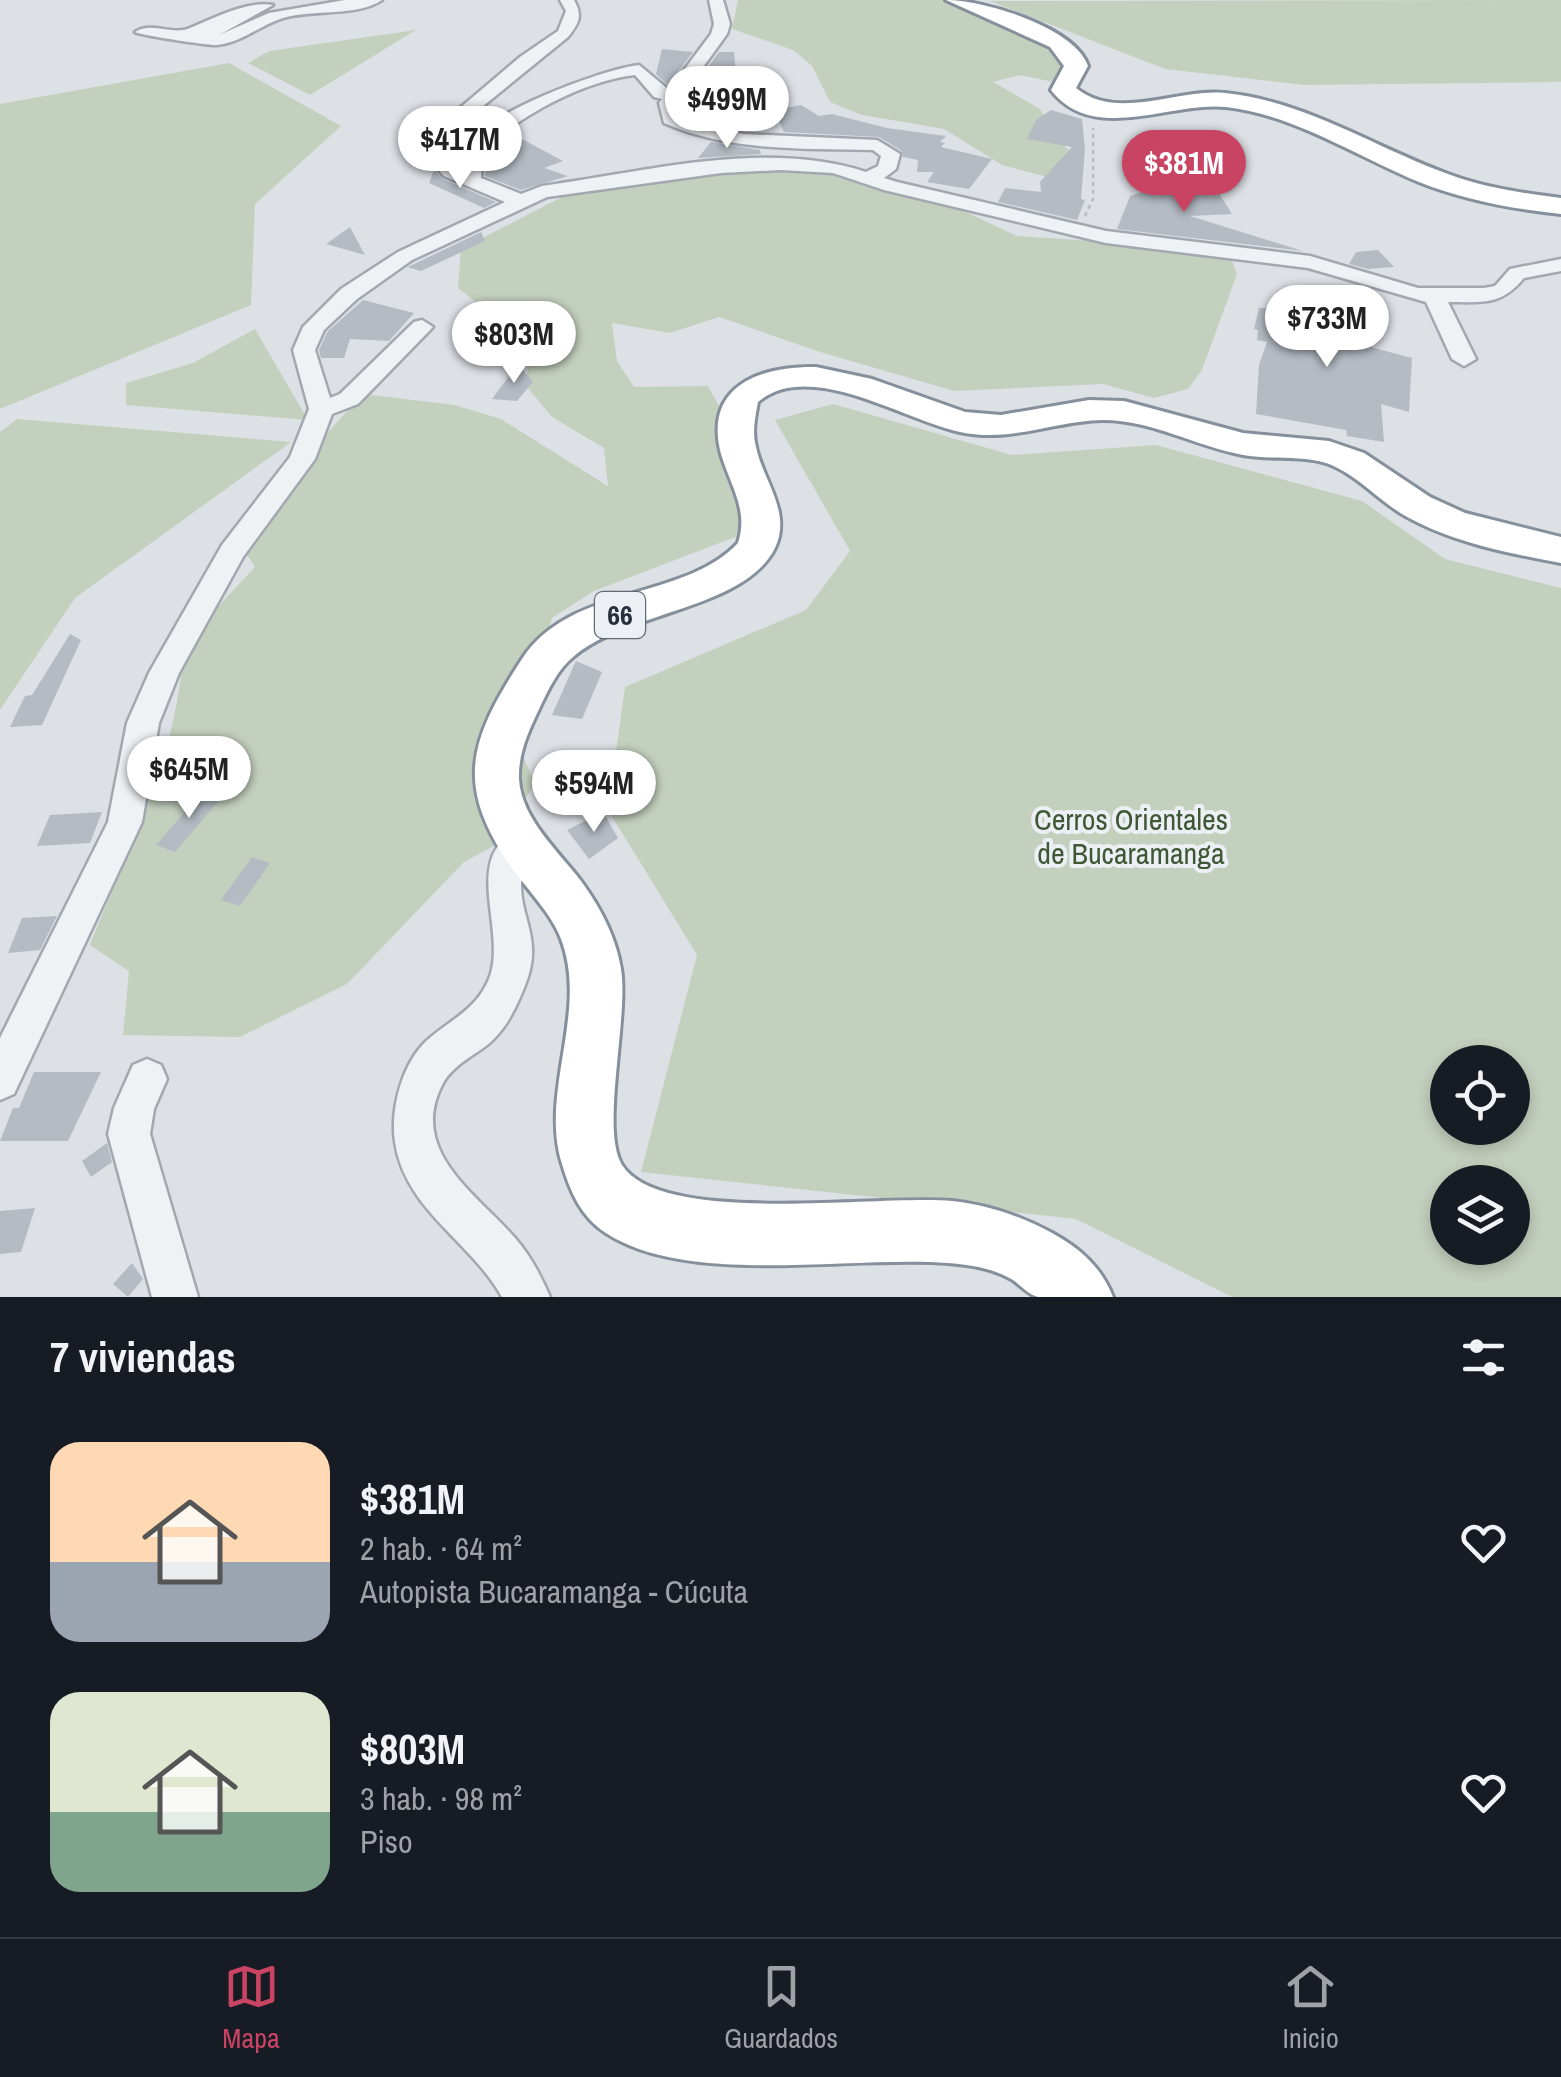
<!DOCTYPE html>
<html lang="es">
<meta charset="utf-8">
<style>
body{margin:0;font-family:"Archivo Narrow",sans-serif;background:#242831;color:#f1f3f6;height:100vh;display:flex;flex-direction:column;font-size:38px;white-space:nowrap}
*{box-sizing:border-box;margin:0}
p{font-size:32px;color:#9ea1a6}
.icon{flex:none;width:55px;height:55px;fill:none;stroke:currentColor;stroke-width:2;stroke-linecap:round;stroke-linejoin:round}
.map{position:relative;height:1297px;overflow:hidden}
.panel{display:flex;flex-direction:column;background:#171b24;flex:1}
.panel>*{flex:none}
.controls{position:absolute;left:1430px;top:1045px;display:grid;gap:20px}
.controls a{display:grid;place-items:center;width:100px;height:100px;border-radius:50%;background:#171b24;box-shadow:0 5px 15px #0003;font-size:50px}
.price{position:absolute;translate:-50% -85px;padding:0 22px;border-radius:35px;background:#fff;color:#222;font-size:32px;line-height:65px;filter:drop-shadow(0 2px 5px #0008)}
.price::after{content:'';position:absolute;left:50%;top:60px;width:30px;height:22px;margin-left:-15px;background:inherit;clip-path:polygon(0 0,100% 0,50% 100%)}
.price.active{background:#c94463;color:#fff}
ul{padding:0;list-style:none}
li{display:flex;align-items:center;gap:30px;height:250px;padding:0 50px}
li span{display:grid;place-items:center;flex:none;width:280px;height:200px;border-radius:30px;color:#555}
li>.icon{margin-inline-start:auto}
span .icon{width:120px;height:120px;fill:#fffc;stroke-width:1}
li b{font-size:42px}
h2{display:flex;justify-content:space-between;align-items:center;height:120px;padding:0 50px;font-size:42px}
.menu{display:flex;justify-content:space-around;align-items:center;height:140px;border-top:2px solid #363941;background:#171b24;font-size:28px;color:#9ea1a6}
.menu a{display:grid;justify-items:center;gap:5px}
.menu .active{color:#c94463}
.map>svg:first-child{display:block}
.green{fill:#c4d0be;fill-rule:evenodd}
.building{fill:#b4bbc3}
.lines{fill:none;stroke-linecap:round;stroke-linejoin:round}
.minor-casing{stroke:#a3a8b0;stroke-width:5}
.highway-casing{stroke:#85909c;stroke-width:6}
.path{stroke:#b7bcc1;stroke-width:2.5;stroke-dasharray:4 4;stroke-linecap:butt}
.minor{fill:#eff2f5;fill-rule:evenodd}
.highway{fill:#fff;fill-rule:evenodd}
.labels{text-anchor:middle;stroke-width:8;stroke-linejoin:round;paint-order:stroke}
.shield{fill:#ecf0f4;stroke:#626a73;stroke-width:2.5}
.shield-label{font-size:28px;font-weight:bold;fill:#27303c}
.park-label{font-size:30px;fill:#3e5735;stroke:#ecf0f4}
</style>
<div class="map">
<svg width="1561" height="1297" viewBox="0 0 1561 1297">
<rect width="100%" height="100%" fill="#dde1e6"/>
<g class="green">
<polygon points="738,0 946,0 1055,41 1071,59 1058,83 1020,75 993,82 1040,109 1056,136 1073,155 1051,178 1002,165 944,129 862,115 830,102 812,66 793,50 732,29"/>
<polygon points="1561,0 1561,82 1304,85 1165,69 990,1"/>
<polygon points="416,30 310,95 248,63 269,51"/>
<polygon points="229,63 341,126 255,204 251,305 0,409 0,104"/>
<path d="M741,169L882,173L1017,236L1228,250L1237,274L1202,370L1188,389L1154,398L1103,384L954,391L820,352L719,317L670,333L612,323L617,361L634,387L708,386L759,478L743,534L594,591L552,618L516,740L535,784L521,805L518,833L464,862L347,984L240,1037L123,1035L129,971L90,945C128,848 181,749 183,644L255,567L237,539L263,503L363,394L455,405L501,419L608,486L604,448L552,417L526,386L530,344L458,288L461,249L564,196L627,177Z"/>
<polygon points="255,329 308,420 126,405 126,383 193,363"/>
<path d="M833,404L1012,455L1156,445L1362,501L1445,559L1561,588V1297H1232L1076,1219L641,1172L697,955L608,810L625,687L806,610L850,551L775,420ZM1448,1062H1512V1128H1448ZM1448,1182H1512V1248H1448Z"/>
<polygon points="17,419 291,442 75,598 0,710 0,432"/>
</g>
<g class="building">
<polygon points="662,49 693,52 668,85 656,74"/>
<polygon points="719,52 734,52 736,75 727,101 718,101 708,120 688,115 681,104"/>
<polygon points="801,105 819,116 832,114 887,128 946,136 940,142 945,143 941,147 992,159 969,189 927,182 934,172 917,172 918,160 903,157 902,151 879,137 784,132 774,110"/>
<polygon points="1051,110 1082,119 1085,149 1081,199 1085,200 1077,220 998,202 1005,188 1041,192 1040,182 1072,147 1027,139 1036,120"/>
<polygon points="522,139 563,161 544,168 568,176 521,190 485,176 487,152 498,142"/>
<polygon points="711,142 760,150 761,154 698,158"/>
<polygon points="434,170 443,179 496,202 484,208 429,183"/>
<polygon points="1213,184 1232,214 1190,216 1303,251 1117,229 1130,196 1163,185"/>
<polygon points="350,227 365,255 326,244"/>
<polygon points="481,232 485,241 421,271 408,267"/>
<polygon points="1378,250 1394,267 1368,269 1349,264 1356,252"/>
<polygon points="1291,290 1314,293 1312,328 1331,296 1352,298 1352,342 1412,358 1409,412 1381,404 1384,442 1347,436 1346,430 1256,414 1259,365 1267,342 1257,340 1258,330 1254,329 1259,308 1295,309"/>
<polygon points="363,300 414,313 389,341 350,339 344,358 321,358 319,350 327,332"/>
<polygon points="518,364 533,382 517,401 492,399"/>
<polygon points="70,634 81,640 42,725 10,727 25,696 32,695"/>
<polygon points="576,661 602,672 582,719 552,715"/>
<polygon points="203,791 222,797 175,852 156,845"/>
<polygon points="102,812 90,843 37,846 50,815"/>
<polygon points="603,812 618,838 589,859 567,830"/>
<polygon points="252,857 270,863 240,906 221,900"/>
<polygon points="57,916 40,950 8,953 22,918"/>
<polygon points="34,1072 101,1072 68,1141 0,1141 13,1108 19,1108"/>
<polygon points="107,1143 112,1162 91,1177 82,1161"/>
<polygon points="35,1208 21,1252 0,1254 0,1211"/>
<polygon points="132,1263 143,1279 128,1297 113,1284"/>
</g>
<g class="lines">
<g class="minor-casing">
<g id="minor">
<path d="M345,0H382C357,17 313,9 283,18C260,25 241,43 217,45C211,46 140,35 135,32C152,21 172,36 190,28C214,18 249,0 273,5L219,35L269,13Z"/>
<path d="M560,0H574C583,16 579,23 568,37L445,137C447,152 448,163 463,170C463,163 463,153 466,147C482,114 603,69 639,65L669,90L711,34L714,24L709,0H723L730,24L727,34L677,103L678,116L743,134L877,140L900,154L896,169L884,178L897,182L1106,231L1310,256L1418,288H1484L1495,286L1510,269L1561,259V271L1524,278C1501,306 1482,302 1448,302L1476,359L1464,366L1452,359L1426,302L1308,268L1106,243L884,190L833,173L781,170L721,173L547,197L412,260L357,299L324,330L315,350L330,398L340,394L414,322L422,320L433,327L358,404L332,414L315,459L243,557L179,673L159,723L142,822L14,1094L0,1100V1038L108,822L127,723L149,673L222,545L290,457L309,409L293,350L303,327L341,289L398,252L505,202L444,176L430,160L427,136L520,57L558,31L566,11ZM635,75L654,97L662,99L659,103L664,123C730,152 802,148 873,150L881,156L878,166L866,172C764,139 646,172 542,186L521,194L481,178L483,150C521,115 583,81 635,75Z"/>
<path d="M524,828L536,833L541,843C536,854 524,864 522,876C516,913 543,935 527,980C518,1004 507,1029 487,1045C470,1058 452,1066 442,1085C408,1152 478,1195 515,1238C530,1255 541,1276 550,1297H502C471,1241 405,1210 395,1142C390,1108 403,1059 431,1037C454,1018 477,1008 489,979C509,931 457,852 524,828Z"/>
<polygon points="147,1059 161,1065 167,1079 154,1109 150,1134 198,1297 152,1297 108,1134 114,1108 133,1065"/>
</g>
</g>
<g class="highway-casing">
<g id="highway">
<path d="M946,0C983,0 1075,27 1088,66L1076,88C1118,122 1176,88 1225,93C1305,101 1374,147 1448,174C1485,188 1523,193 1561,198V214C1513,209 1464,200 1419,182C1356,156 1295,115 1226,107C1170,101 1094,145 1051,90L1064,66L1050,47Z"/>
<path d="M816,367L872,379L965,412L1001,415L1089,400L1124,401L1243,433L1329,441L1364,453L1430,497L1465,513L1561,537V563C1507,553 1450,542 1402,514C1376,498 1355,473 1326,463C1300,455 1270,460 1243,455C1195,446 1152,420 1103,420C1054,421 1010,443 960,432C904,420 809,358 758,402C755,418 752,432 756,447C763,481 792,512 775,548C744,610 626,611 573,657C558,669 548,690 540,707C529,730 518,753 519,779C521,818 558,851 581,881C600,907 616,937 621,969C629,1017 600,1130 622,1165C661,1227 882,1194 952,1201C988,1205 1021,1216 1052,1233C1081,1249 1101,1267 1113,1297C1091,1297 1059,1297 1038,1297C1029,1295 1020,1285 1013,1280C993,1268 971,1265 948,1263C852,1255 688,1287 606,1233C581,1217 570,1191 562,1164C539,1092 589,1012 561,939C552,915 530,892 514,871C454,786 468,742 522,659C571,584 684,601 738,543C749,510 730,485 721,454C703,386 760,366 816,367Z"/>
</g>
</g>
<polyline class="path" points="1085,216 1093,199 1093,128"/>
<use href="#minor" class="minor"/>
<use href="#highway" class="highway"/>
</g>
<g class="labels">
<rect class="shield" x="595" y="592" width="50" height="46" rx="8"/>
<g class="shield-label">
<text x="620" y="625">66</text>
</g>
<g class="park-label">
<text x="1131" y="830">Cerros Orientales<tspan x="1131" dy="34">de Bucaramanga</tspan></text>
</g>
</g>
</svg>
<div class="controls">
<a><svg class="icon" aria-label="locate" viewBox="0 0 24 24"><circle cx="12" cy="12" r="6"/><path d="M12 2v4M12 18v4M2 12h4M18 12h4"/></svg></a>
<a><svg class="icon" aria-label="layers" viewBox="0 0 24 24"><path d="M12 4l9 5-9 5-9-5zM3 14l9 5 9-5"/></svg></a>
</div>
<b class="price" style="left:727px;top:151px">$499M</b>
<b class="price" style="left:460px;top:191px">$417M</b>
<b class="price active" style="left:1184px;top:215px">$381M</b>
<b class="price" style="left:1327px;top:370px">$733M</b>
<b class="price" style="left:514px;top:386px">$803M</b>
<b class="price" style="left:189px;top:821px">$645M</b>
<b class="price" style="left:594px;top:835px">$594M</b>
</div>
<section class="panel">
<h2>7 viviendas<svg class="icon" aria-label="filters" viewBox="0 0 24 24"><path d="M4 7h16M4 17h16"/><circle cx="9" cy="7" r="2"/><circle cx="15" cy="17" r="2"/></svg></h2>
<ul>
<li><span style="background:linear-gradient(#ffd9b3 60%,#9aa5b1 0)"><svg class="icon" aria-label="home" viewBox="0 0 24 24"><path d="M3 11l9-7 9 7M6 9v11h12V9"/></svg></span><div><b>$381M</b><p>2 hab. · 64 m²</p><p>Autopista Bucaramanga - Cúcuta</p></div><svg class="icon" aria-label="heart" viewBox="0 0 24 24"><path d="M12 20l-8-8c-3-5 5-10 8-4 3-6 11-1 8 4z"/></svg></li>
<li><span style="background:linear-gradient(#dfe7d0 60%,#7fa58c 0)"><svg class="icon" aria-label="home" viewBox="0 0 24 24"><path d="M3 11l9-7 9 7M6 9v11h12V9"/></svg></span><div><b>$803M</b><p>3 hab. · 98 m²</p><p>Piso</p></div><svg class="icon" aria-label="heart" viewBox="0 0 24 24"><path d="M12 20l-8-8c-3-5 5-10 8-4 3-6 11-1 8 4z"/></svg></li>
</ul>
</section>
<nav class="menu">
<a class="active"><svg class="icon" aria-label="map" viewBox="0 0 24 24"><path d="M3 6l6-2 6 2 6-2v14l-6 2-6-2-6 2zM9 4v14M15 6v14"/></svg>Mapa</a>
<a><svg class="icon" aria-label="saved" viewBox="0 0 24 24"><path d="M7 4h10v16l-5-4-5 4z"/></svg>Guardados</a>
<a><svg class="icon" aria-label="home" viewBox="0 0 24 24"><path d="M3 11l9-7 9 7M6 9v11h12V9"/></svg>Inicio</a>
</nav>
